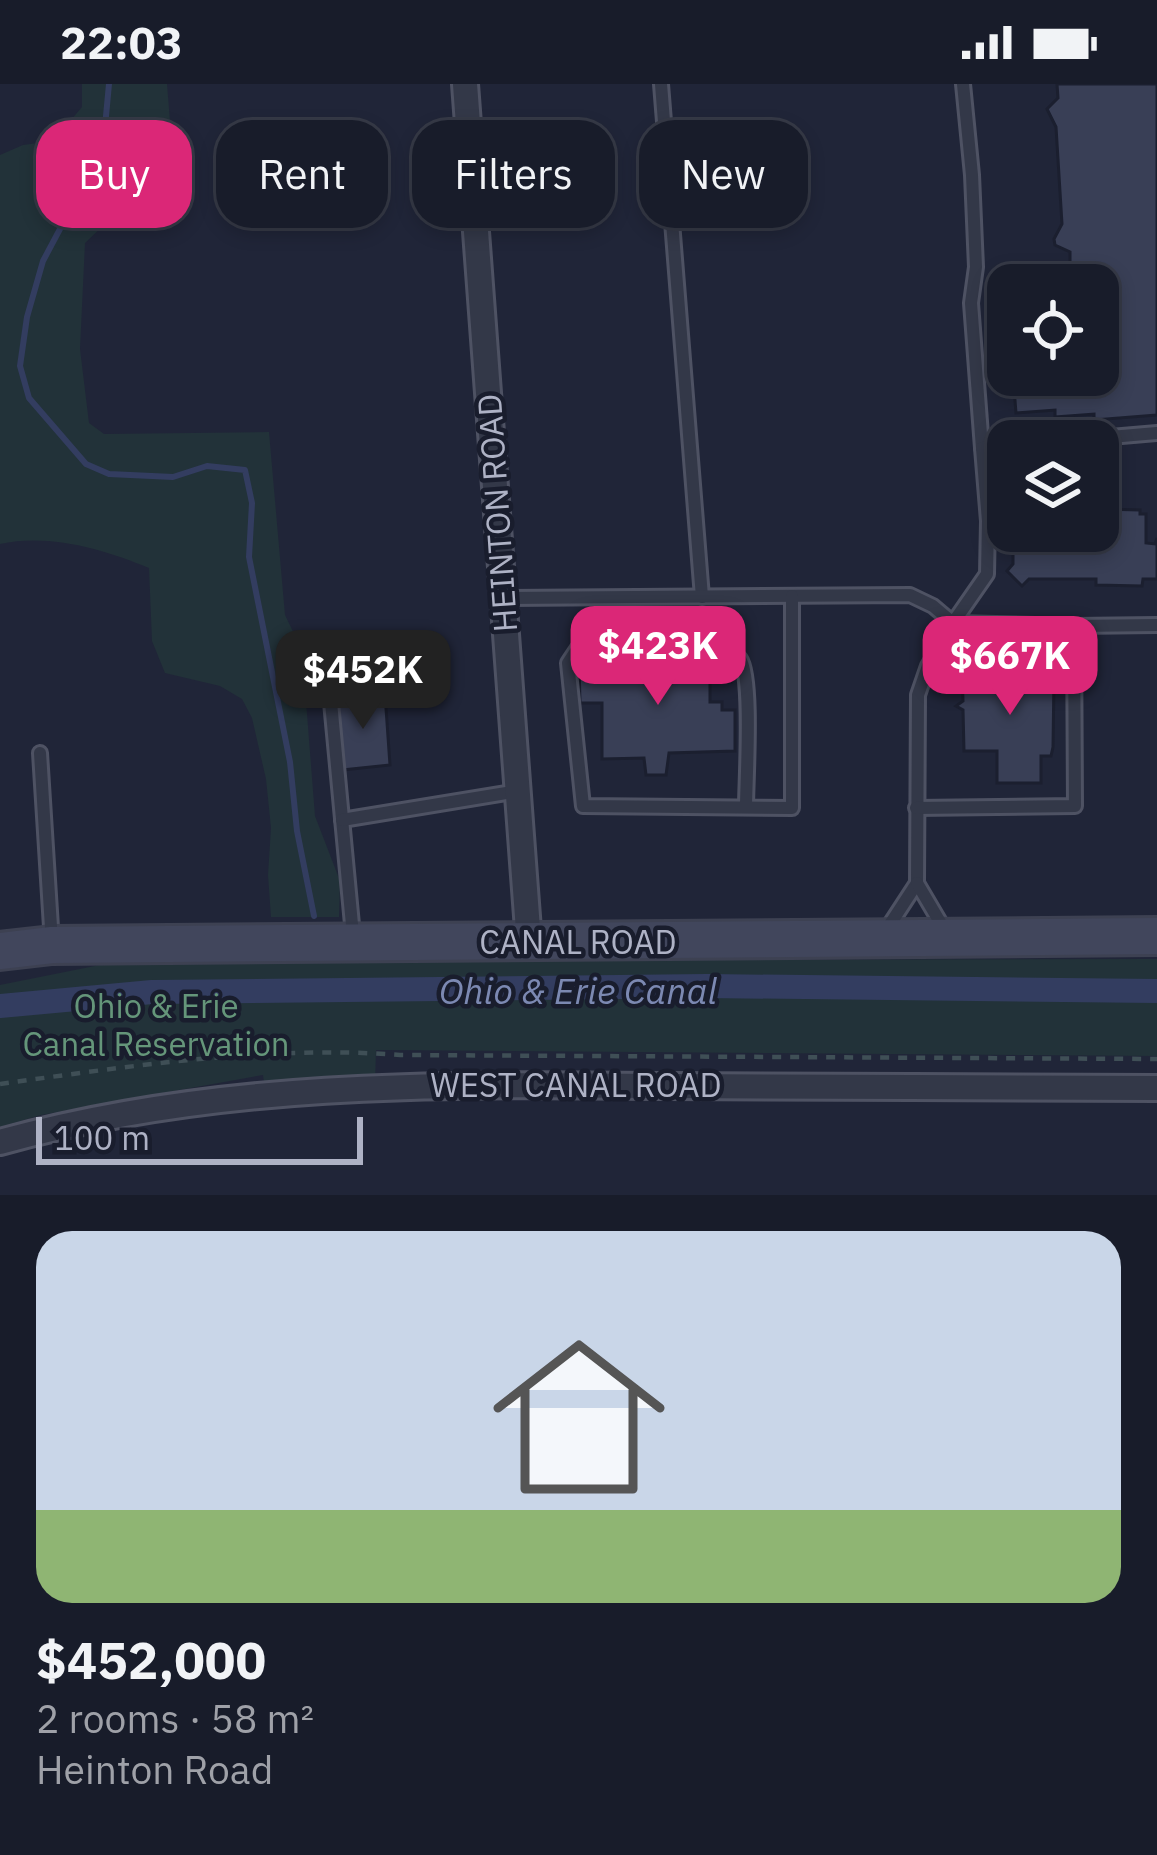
<!DOCTYPE html>
<meta charset="utf-8">
<style>
body{margin:0;font-family:"IBM Plex Sans",sans-serif;background:#212532;color:#f1f3f6;height:100vh;display:flex;flex-direction:column;font-size:45px;white-space:nowrap}
*{box-sizing:border-box;margin:0}
p{font-size:39px;color:#9fa1a8}
.icon{flex:none;width:66px;height:66px;fill:none;stroke:currentColor;stroke-width:2;stroke-linecap:round;stroke-linejoin:round}
.map{position:relative;height:1111px;overflow:hidden}
.details{display:flex;flex-direction:column;background:#181c2a;flex:1}
.details>*{flex:none}
.hud{position:absolute;left:36px;top:36px;width:1086px;height:108px;display:flex;gap:24px}
.tools{position:absolute;left:987px;top:180px;display:grid;gap:24px}
.tools a{display:grid;place-items:center;width:132px;height:132px;border-radius:24px;background:#181c2a;box-shadow:0 6px 18px #0003,0 0 0 3px #363a47;font-size:60px}
.scale{position:absolute;left:36px;bottom:30px;width:327px;box-sizing:border-box;padding-left:12px;border:6px solid #aeb2c5;border-top:0;font-size:33px;line-height:42px;white-space:nowrap;color:#aeb2c5;-webkit-text-stroke:9px #191d2d;paint-order:stroke}
.price{position:absolute;translate:-50% -102px;padding:0 27px;border-radius:24px;background:#db2777;color:#fff;font-size:39px;line-height:78px;filter:drop-shadow(0 3px 6px #0008)}
.price::after{content:'';position:absolute;left:50%;top:72px;width:36px;height:27px;margin-left:-18px;background:inherit;clip-path:polygon(0 0,100% 0,50% 100%)}
.price.on{background:#222;color:#fff}
ul{padding:0;list-style:none}
li{display:grid;align-content:center;gap:24px;height:636px;padding:0 36px}
li+li{border-top:3px solid #363a47}
li span{display:grid;place-items:center;height:372px;border-radius:36px;color:#555}
li>.icon{margin-inline-start:auto}
span .icon{width:216px;height:216px;fill:#fffc;stroke-width:1}
li b{font-size:51px}
.chip{padding:0 42px;border-radius:36px;background:#181c2a;box-shadow:0 6px 18px #0003,0 0 0 3px #363a47;font-size:42px;line-height:108px}
.chip.on{background:#db2777;color:#fff}
.status{display:flex;justify-content:space-between;align-items:center;height:84px;padding:0 60px;background:#181c2a;direction:ltr}
.status svg{height:33px;fill:currentColor}
.map>svg:first-child{display:block}
.green{fill:#223239}
.lines{fill:none;stroke-linecap:round;stroke-linejoin:round}
.stream{stroke:#333d60;stroke-width:6}
.canal{stroke:#333d60;stroke-width:24}
.building{fill:#393f56;stroke:#1b1f2f;stroke-width:3}
.service-casing{stroke:#4e5263;stroke-width:18}
.minor-casing{stroke:#4e5263;stroke-width:30}
.secondary-casing{stroke:#3d4152;stroke-width:42}
.path{stroke:#3f4f56;stroke-width:4.5;stroke-dasharray:9 9;stroke-linecap:butt}
.service{stroke:#333848;stroke-width:12}
.minor{stroke:#333848;stroke-width:24}
.secondary{stroke:#41465c;stroke-width:36}
.labels{text-anchor:middle;stroke-width:9;stroke-linejoin:round;paint-order:stroke}
.street-label{font-size:33px;fill:#aeb2c5;stroke:#191d2d}
.park-label{font-size:33px;fill:#65967a;stroke:#191d2d}
.water-label{font-size:36px;font-style:italic;fill:#7c89b2;stroke:#191d2d}
</style>
<div class="status"><b>22:03</b><svg viewBox="0 0 49 12"><path d="M0 12V9h3v3zM5 12V6h3v6zM10 12V3h3v9zM15 12V0h3v12zM26 1h20v11H26zM47 4h2v5h-2z"/></svg></div>
<div class="map">
<svg width="1157" height="1111" viewBox="0 0 1157 1111">
<rect width="100%" height="100%" fill="#202538"/>
<g class="green">
<path d="M82,0H167L173,75L85,159L80,265L89,339L104,350L269,348L285,531L302,566L315,732L340,797L339,833H271L268,791L271,744L266,695L252,634L242,615L220,602L165,589L152,557L149,484C104,465 48,449 0,460V71L23,61L53,57L82,23Z"/>
<polygon points="155,870 663,876 1157,875 1157,972 376,966 375,1001 265,1005 263,991 41,1031 0,1043 0,901"/>
</g>
<g class="lines">
<polyline class="stream" points="109,0 103,64 43,177 27,233 20,282 29,314 86,380 109,390 173,393 207,382 245,386 252,419 249,473 290,678 297,747 314,832"/>
<polyline class="canal" points="0,922 152,908 707,902 1157,907"/>
</g>
<g class="building">
<polygon points="1057,0 1157,0 1157,331 1094,336 1094,330 1055,333 1055,326 1016,329 1013,291 1098,291 1098,201 1013,201 1052,197 1051,185 1070,183 1070,168 1055,161 1054,155 1062,140 1056,43 1047,25 1058,14"/>
<polygon points="1104,411 1104,425 1140,426 1140,430 1146,430 1146,459 1155,460 1157,454 1157,495 1143,495 1142,502 1096,501 1096,495 1029,495 1022,502 1007,487 1013,480 1013,447 1098,447 1098,412"/>
<polygon points="687,564 691,577 731,581 731,598 710,598 710,618 722,618 722,626 735,626 735,667 669,669 666,691 646,691 644,674 602,675 602,619 580,619 579,578 620,574 620,579 670,579 670,570"/>
<polygon points="1050,583 1050,593 1054,593 1053,663 1051,672 1041,672 1041,699 997,699 997,667 964,667 963,626 956,622 963,617 962,584"/>
<polygon points="385,610 390,681 342,686 336,614"/>
</g>
<g class="lines">
<g class="service-casing">
<g id="service">
<polyline points="661,0 702,513"/>
<polyline points="963,0 972,91 976,183 971,219 982,364"/>
<polyline points="1064,357 1157,349"/>
<polyline points="503,514 910,511 933,522 953,539 928,582 918,611 917,799 885,848"/>
<polyline points="953,539 987,490 988,437 982,364 1008,362"/>
<polyline points="1074,542 1157,541"/>
<polyline points="327,576 353,851"/>
<polyline points="40,669 52,859"/>
<path d="M746,723C746,697 753,593 740,575C719,545 622,558 587,558L578,564L568,579L583,722L792,724V512"/>
<polyline points="916,724 1075,722 1074,542 953,539"/>
<polyline points="342,736 518,707"/>
<polyline points="917,799 947,850"/>
</g>
</g>
<g class="minor-casing">
<g id="minor">
<polyline points="465,0 529,859"/>
<path d="M0,1058C219,997 441,1000 667,1002C830,1003 994,1003 1157,1004"/>
</g>
</g>
<g class="secondary-casing">
<polyline id="secondary" points="0,867 52,861 1157,852"/>
</g>
<path class="path" d="M0,1000C131,982 268,961 400,971L1157,975"/>
<use href="#service" class="service"/>
<use href="#minor" class="minor"/>
<use href="#secondary" class="secondary"/>
</g>
<g class="labels">
<g class="street-label">
<text transform="translate(497 429) rotate(-94)" y="12">HEINTON ROAD</text>
<text x="578" y="870">CANAL ROAD</text>
<text x="576" y="1013">WEST CANAL ROAD</text>
</g>
<g class="park-label">
<text x="156" y="934">Ohio &amp; Erie<tspan x="156" dy="38">Canal Reservation</tspan></text>
</g>
<g class="water-label">
<text x="578" y="920">Ohio &amp; Erie Canal</text>
</g>
</g>
</svg>
<div class="tools">
<a><svg class="icon" aria-label="locate" viewBox="0 0 24 24"><circle cx="12" cy="12" r="6"/><path d="M12 2v4M12 18v4M2 12h4M18 12h4"/></svg></a>
<a><svg class="icon" aria-label="layers" viewBox="0 0 24 24"><path d="M12 4l9 5-9 5-9-5zM3 14l9 5 9-5"/></svg></a>
</div>
<div class="scale">100 m</div>
<b class="price" style="left:658px;top:624px">$423K</b>
<b class="price" style="left:1010px;top:634px">$667K</b>
<b class="price on" style="left:363px;top:648px">$452K</b>
<div class="hud">
<a class="chip on">Buy</a>
<a class="chip">Rent</a>
<a class="chip">Filters</a>
<a class="chip">New</a>
</div>
</div>
<section class="details">
<ul>
<li><span style="background:linear-gradient(#c9d6e8 75%,#8fb573 0)"><svg class="icon" aria-label="home" viewBox="0 0 24 24"><path d="M3 11l9-7 9 7M6 9v11h12V9"/></svg></span><div><b>$452,000</b><p>2 rooms · 58 m²</p><p>Heinton Road</p></div></li>
</ul>
</section>
